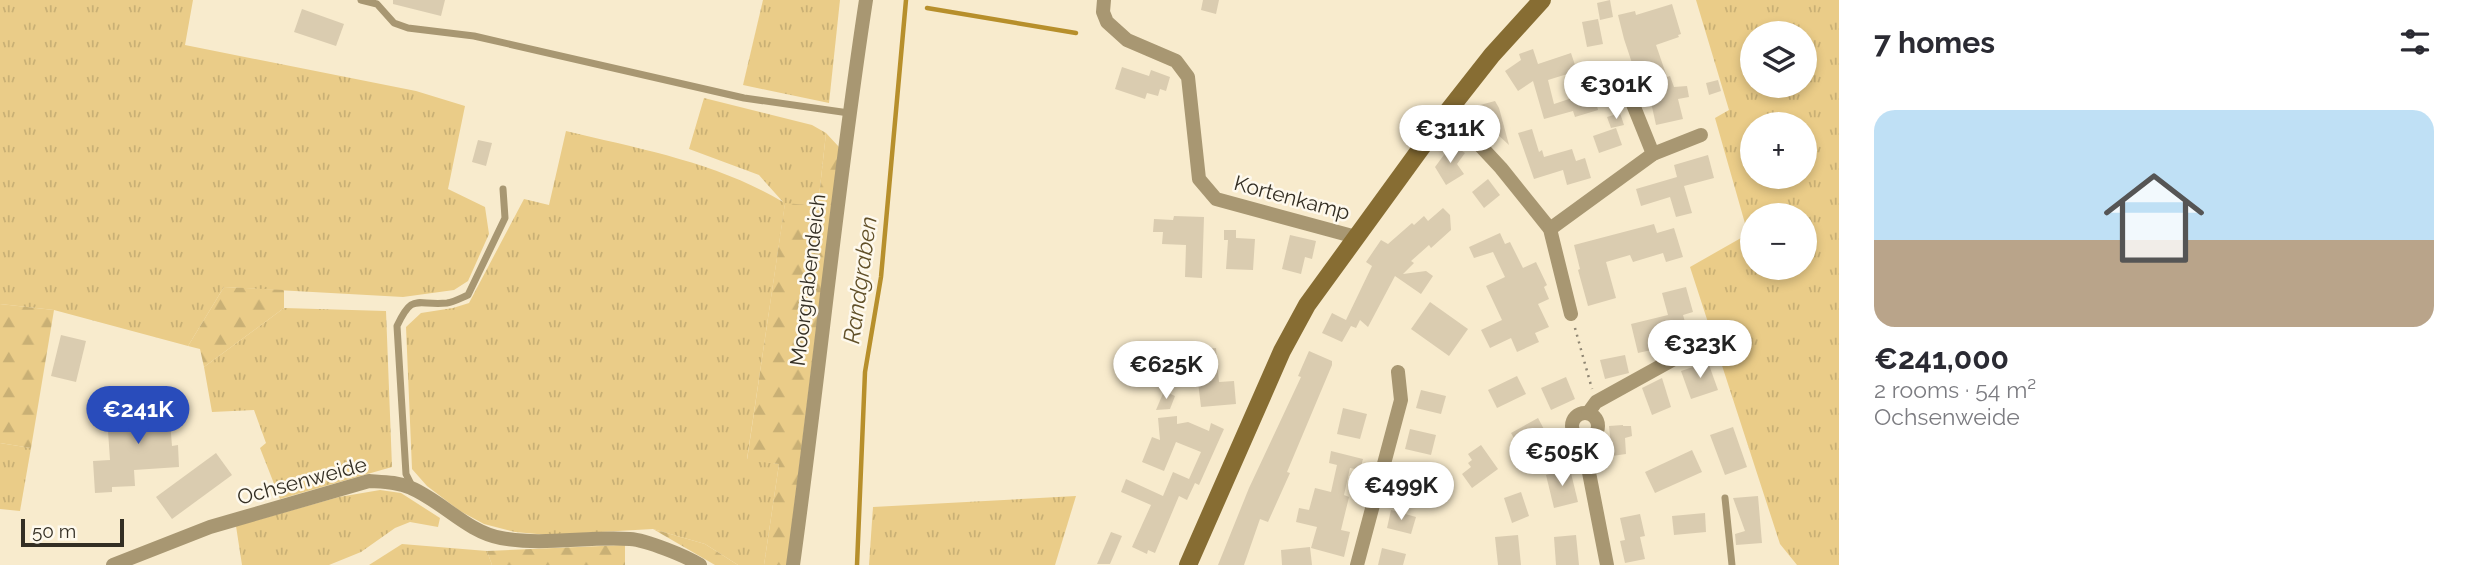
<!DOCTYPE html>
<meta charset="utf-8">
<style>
body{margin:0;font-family:Raleway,sans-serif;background:#f7f7f7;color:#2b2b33;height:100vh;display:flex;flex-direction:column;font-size:26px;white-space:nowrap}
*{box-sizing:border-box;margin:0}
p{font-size:23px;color:#7c7c81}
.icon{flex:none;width:38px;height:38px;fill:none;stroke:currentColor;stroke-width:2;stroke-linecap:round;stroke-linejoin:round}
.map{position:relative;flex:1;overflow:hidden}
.panel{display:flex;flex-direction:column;background:#fff;width:630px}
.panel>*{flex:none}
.tools{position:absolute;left:1740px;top:21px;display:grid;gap:14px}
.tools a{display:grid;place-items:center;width:77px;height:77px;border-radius:50%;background:#fff;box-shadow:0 4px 10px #0003;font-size:35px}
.scale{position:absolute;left:21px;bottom:18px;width:103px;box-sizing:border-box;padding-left:7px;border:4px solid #332e23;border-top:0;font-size:19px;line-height:24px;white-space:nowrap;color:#332e23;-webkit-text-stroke:5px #fef9ed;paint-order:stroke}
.price{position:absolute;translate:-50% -60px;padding:0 16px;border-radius:24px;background:#fff;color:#222;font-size:23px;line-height:46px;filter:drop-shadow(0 2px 4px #0008)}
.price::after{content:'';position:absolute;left:50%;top:42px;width:21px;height:16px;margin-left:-10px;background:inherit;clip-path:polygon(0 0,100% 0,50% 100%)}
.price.on{background:#294cbb;color:#fff}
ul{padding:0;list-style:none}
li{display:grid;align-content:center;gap:14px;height:371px;padding:0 35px}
li span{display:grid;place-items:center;height:217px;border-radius:21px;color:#555}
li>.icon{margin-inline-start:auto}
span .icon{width:126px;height:126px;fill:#fffc;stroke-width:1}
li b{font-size:30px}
h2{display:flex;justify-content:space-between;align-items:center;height:84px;padding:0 35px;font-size:30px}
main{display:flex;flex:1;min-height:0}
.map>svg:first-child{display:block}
.grass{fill:url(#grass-tufts);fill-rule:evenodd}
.forest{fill:url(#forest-firs)}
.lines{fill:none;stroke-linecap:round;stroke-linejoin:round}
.stream{stroke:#b78f2b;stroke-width:4.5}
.building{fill:#daccb0}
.path{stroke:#8f8673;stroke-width:2.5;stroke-dasharray:2 5;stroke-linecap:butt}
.lane{stroke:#a89772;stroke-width:7}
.street{stroke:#a89772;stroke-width:14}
.secondary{stroke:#876d33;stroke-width:18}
.labels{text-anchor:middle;stroke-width:5;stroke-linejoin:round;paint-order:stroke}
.street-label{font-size:21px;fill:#332e23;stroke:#fef9ed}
.water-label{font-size:23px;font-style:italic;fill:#615028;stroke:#fef9ed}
</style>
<main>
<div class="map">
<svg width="1839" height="565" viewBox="0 0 1839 565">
<defs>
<pattern id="grass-tufts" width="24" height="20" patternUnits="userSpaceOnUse" patternTransform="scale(1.75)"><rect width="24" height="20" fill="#eacc88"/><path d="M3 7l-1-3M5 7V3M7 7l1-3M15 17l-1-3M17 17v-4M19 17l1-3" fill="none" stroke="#c9b075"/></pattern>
<pattern id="forest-firs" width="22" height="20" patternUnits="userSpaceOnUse" patternTransform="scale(1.75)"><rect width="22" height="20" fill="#eacc88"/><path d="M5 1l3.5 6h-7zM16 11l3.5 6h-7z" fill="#c9b075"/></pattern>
</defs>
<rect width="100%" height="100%" fill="#f8ebcd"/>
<g class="grass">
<polygon points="0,0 193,0 185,45 416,91 465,106 448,189 485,207 489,234 468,281 454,290 403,297 224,287 188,346 54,310 0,304"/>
<polygon points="763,0 840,0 829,103 743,85"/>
<path d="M1696,0H1839V565H1797L1780,544L1690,267L1748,234L1715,118L1729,110ZM1752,33H1804V86H1752ZM1752,124H1804V177H1752ZM1752,215H1804V268H1752Z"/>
<path d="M704,98L812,125L826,133L818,206L785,204L747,459L779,464L764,565H738L705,544L653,529L548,535L515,532L484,524L460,511L427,486L412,469L406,327L421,313L453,308L469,303L524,199L549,205L566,131C640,149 716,162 783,202L759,175L689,149Z"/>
<polygon points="284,308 386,311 392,467 280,499 260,448 266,443 254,410 212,412 204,367"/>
<polygon points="0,443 31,448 20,511 0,509"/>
<polygon points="380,490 401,493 440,518 438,527 410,522 395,528 361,552 329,565 242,565 236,526 339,497"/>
<polygon points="1076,496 1055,565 869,565 873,507"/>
<polygon points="402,544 487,551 492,565 369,565"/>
</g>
<g class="forest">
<polygon points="826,133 839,147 787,565 764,565 779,464 747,460 785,203 818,206"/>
<polygon points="224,287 284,290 284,308 204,367 200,349 188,346"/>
<polygon points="0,304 54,310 31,448 0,443"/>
<polygon points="653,529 705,544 738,565 715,565"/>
<polygon points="625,545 625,565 492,565 487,551"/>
</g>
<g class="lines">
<g class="stream">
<polyline points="927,8 1076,33"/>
<polyline points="857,565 865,372 881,277 906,0"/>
</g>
</g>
<g class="building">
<polygon points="393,0 445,0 441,16 393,4"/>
<polygon points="1203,0 1219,0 1216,14 1201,10"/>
<polygon points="1610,0 1613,17 1600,20 1597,3"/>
<polygon points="1672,4 1681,34 1678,35 1679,37 1656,45 1667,77 1670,76 1674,87 1687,86 1689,97 1678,99 1683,119 1656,125 1647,84 1640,87 1624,39 1618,15 1635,11 1636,15"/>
<polygon points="302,9 344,24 336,46 294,32"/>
<polygon points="1598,19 1603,44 1587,47 1582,22"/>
<polygon points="1533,49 1538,64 1571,53 1577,71 1548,80 1554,104 1593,91 1598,110 1575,117 1573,111 1544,119 1533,81 1518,91 1505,71 1521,60 1519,54"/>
<polygon points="1122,67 1149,76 1151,70 1170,77 1166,91 1160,89 1158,96 1147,93 1145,99 1115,89"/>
<polygon points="1718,80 1721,91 1709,95 1706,83"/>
<polygon points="1495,101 1499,108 1509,145 1485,123 1480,105"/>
<polygon points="1620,113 1624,125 1611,128 1607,117"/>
<polygon points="1616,128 1622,145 1599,153 1593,136"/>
<polygon points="1532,129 1539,152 1542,150 1544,157 1572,149 1576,161 1585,158 1591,178 1567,185 1563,170 1534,179 1518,133"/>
<polygon points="478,140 492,143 486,166 472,162"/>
<polygon points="1452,144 1465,153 1457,164 1464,174 1446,185 1435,167"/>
<polygon points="1708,155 1714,178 1684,186 1692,213 1676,217 1670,197 1641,206 1636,189 1677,177 1674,165"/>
<polygon points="1488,179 1500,195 1484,208 1472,192"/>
<polygon points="1443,208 1450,215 1451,230 1431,248 1429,245 1411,261 1414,263 1403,274 1426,271 1433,276 1421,294 1395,276 1368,327 1360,320 1356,328 1351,326 1342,342 1322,333 1332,313 1346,320 1372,266 1366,262 1381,240 1388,244 1412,223 1414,225 1424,216 1428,221"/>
<polygon points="1174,216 1204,217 1202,278 1185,277 1186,245 1162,244 1163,232 1153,232 1154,219 1173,220"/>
<polygon points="1654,224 1657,233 1674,228 1683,257 1666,262 1663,253 1633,262 1630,255 1606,262 1616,298 1588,306 1578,270 1580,269 1574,245"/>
<polygon points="1224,230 1236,230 1236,238 1255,239 1253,270 1226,269 1228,240 1224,240"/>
<polygon points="1500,233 1505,244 1510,242 1523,268 1536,262 1547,285 1544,287 1549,299 1538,304 1549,327 1535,333 1539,342 1517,352 1511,338 1490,348 1481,330 1502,320 1486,286 1505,277 1493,252 1474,258 1469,247"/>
<polygon points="1290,235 1316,241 1312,259 1305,257 1301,274 1282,269"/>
<polygon points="1686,287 1693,312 1683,315 1687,329 1658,337 1660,348 1638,353 1631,324 1668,315 1662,293"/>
<polygon points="1430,302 1468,329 1449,356 1411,329"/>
<polygon points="61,335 86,341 76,382 51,376"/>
<polygon points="1216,348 1219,382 1234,381 1236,404 1201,407 1194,349"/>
<polygon points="1309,351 1332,361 1332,365 1287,472 1290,473 1268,522 1260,519 1244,565 1218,565 1249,488 1301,377 1298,376"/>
<polygon points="1625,355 1629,373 1605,379 1600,360"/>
<polygon points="1708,362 1718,390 1691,399 1681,371"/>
<polygon points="1517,376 1526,394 1497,408 1488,390"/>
<polygon points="1566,377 1575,399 1551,410 1541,388"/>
<polygon points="1662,378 1671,407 1652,415 1642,388"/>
<polygon points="1421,390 1446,396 1441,414 1416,408"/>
<polygon points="1164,391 1175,396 1170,409 1156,410"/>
<polygon points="168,396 172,446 178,445 179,467 134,470 135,486 112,487 112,492 95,493 93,461 110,460 108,431 131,429 129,399"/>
<polygon points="1343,408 1367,414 1360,439 1337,434"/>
<polygon points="1177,416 1177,424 1188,422 1209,431 1211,423 1224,429 1199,485 1195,483 1187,500 1179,496 1155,553 1148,550 1147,554 1132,547 1151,505 1121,492 1126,479 1163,496 1173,472 1189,479 1201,452 1176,442 1164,471 1142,462 1152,437 1160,440 1158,418"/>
<polygon points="1538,418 1546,433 1536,439 1542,453 1527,461 1511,433"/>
<polygon points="1623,425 1623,426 1631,426 1632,436 1625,438 1626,454 1612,456 1609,426"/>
<polygon points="1733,427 1747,467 1725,475 1710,435"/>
<polygon points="1410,429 1436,435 1431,455 1405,449"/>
<polygon points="1481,445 1498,469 1472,488 1462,474 1471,467 1468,463 1472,460 1468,454"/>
<polygon points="1692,450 1702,472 1655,493 1645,472"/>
<polygon points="1331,451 1363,459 1360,470 1350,468 1344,495 1349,497 1341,530 1350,532 1344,557 1311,548 1317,527 1296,522 1299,508 1309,510 1315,488 1331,492 1337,465 1329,463"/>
<polygon points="216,453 232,475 172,519 156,497"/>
<polygon points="1401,469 1425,476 1420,495 1396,488"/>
<polygon points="1570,469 1578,502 1554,508 1546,475"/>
<polygon points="1521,492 1529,516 1512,523 1504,498"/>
<polygon points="1758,496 1762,543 1736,545 1735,534 1745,531 1733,498"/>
<polygon points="1391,510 1416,517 1411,534 1387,528"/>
<polygon points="1705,513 1706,532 1674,535 1672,516"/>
<polygon points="1640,514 1645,536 1640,537 1645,559 1625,563 1620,541 1625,540 1620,518"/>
<polygon points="1111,532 1122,536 1110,564 1097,564"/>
<polygon points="1518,535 1521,565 1498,565 1495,537"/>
<polygon points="1576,535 1579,565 1556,565 1554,537"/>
<polygon points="1310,547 1312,565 1282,565 1281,550"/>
<polygon points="1382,548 1406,554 1403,565 1378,565"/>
</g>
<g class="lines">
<polyline class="path" points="1575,328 1592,389"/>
<g class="lane">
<polyline points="361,0 377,4 394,23 408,28 474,36 744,98 849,113"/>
<path d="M413,488L406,474L397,326C413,292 416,306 447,303C454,302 461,298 468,295L505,218L503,189"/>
<polyline points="1725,498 1732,565"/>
</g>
<g class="street">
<polyline points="1104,0 1103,12 1107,22 1127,40 1176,61 1188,77 1199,179 1216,199 1356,237"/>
<polyline points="1610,74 1628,92 1653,154"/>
<polyline points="1448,111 1501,168 1550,229 1571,314"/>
<polyline points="1550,229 1653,154 1701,135"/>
<circle cx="1585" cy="426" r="13"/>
<polyline points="1588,413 1596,402 1681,355"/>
<polyline points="1586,439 1586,457 1607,565"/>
<path d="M113,565L210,527L369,481C384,482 398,482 411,488C442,501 467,532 501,538C544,546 587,536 630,539C646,540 686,556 700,565"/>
<path d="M793,565C819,377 837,188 866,0"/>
<polyline points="1357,565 1401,400 1398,372"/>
</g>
<polyline class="secondary" points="1188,565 1282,351 1307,305 1448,111 1492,55 1542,0"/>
</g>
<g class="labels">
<g class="street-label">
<text transform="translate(1292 198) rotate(15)" y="7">Kortenkamp</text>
<text transform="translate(808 280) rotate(-83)" y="7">Moorgrabendeich</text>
<text transform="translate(302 481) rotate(-15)" y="7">Ochsenweide</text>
</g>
<g class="water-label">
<text transform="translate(860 280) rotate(-82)" y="8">Randgraben</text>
</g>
</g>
</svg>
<div class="tools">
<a><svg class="icon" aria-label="layers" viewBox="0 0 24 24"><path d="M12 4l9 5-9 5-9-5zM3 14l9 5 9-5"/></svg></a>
<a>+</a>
<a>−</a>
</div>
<div class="scale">50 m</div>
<b class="price" style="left:1616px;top:121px">€301K</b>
<b class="price" style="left:1450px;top:165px">€311K</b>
<b class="price" style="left:1700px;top:380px">€323K</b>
<b class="price" style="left:1166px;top:401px">€625K</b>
<b class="price on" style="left:138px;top:446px">€241K</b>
<b class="price" style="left:1562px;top:488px">€505K</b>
<b class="price" style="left:1401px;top:522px">€499K</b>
</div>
<section class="panel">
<h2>7 homes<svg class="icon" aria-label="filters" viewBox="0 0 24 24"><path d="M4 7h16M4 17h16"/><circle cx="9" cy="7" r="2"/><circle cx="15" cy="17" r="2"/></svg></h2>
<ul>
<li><span style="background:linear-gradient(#bfe0f5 60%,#b9a48a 0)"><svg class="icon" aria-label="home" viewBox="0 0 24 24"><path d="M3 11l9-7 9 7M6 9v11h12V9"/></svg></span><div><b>€241,000</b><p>2 rooms · 54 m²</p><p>Ochsenweide</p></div></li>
</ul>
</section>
</main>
